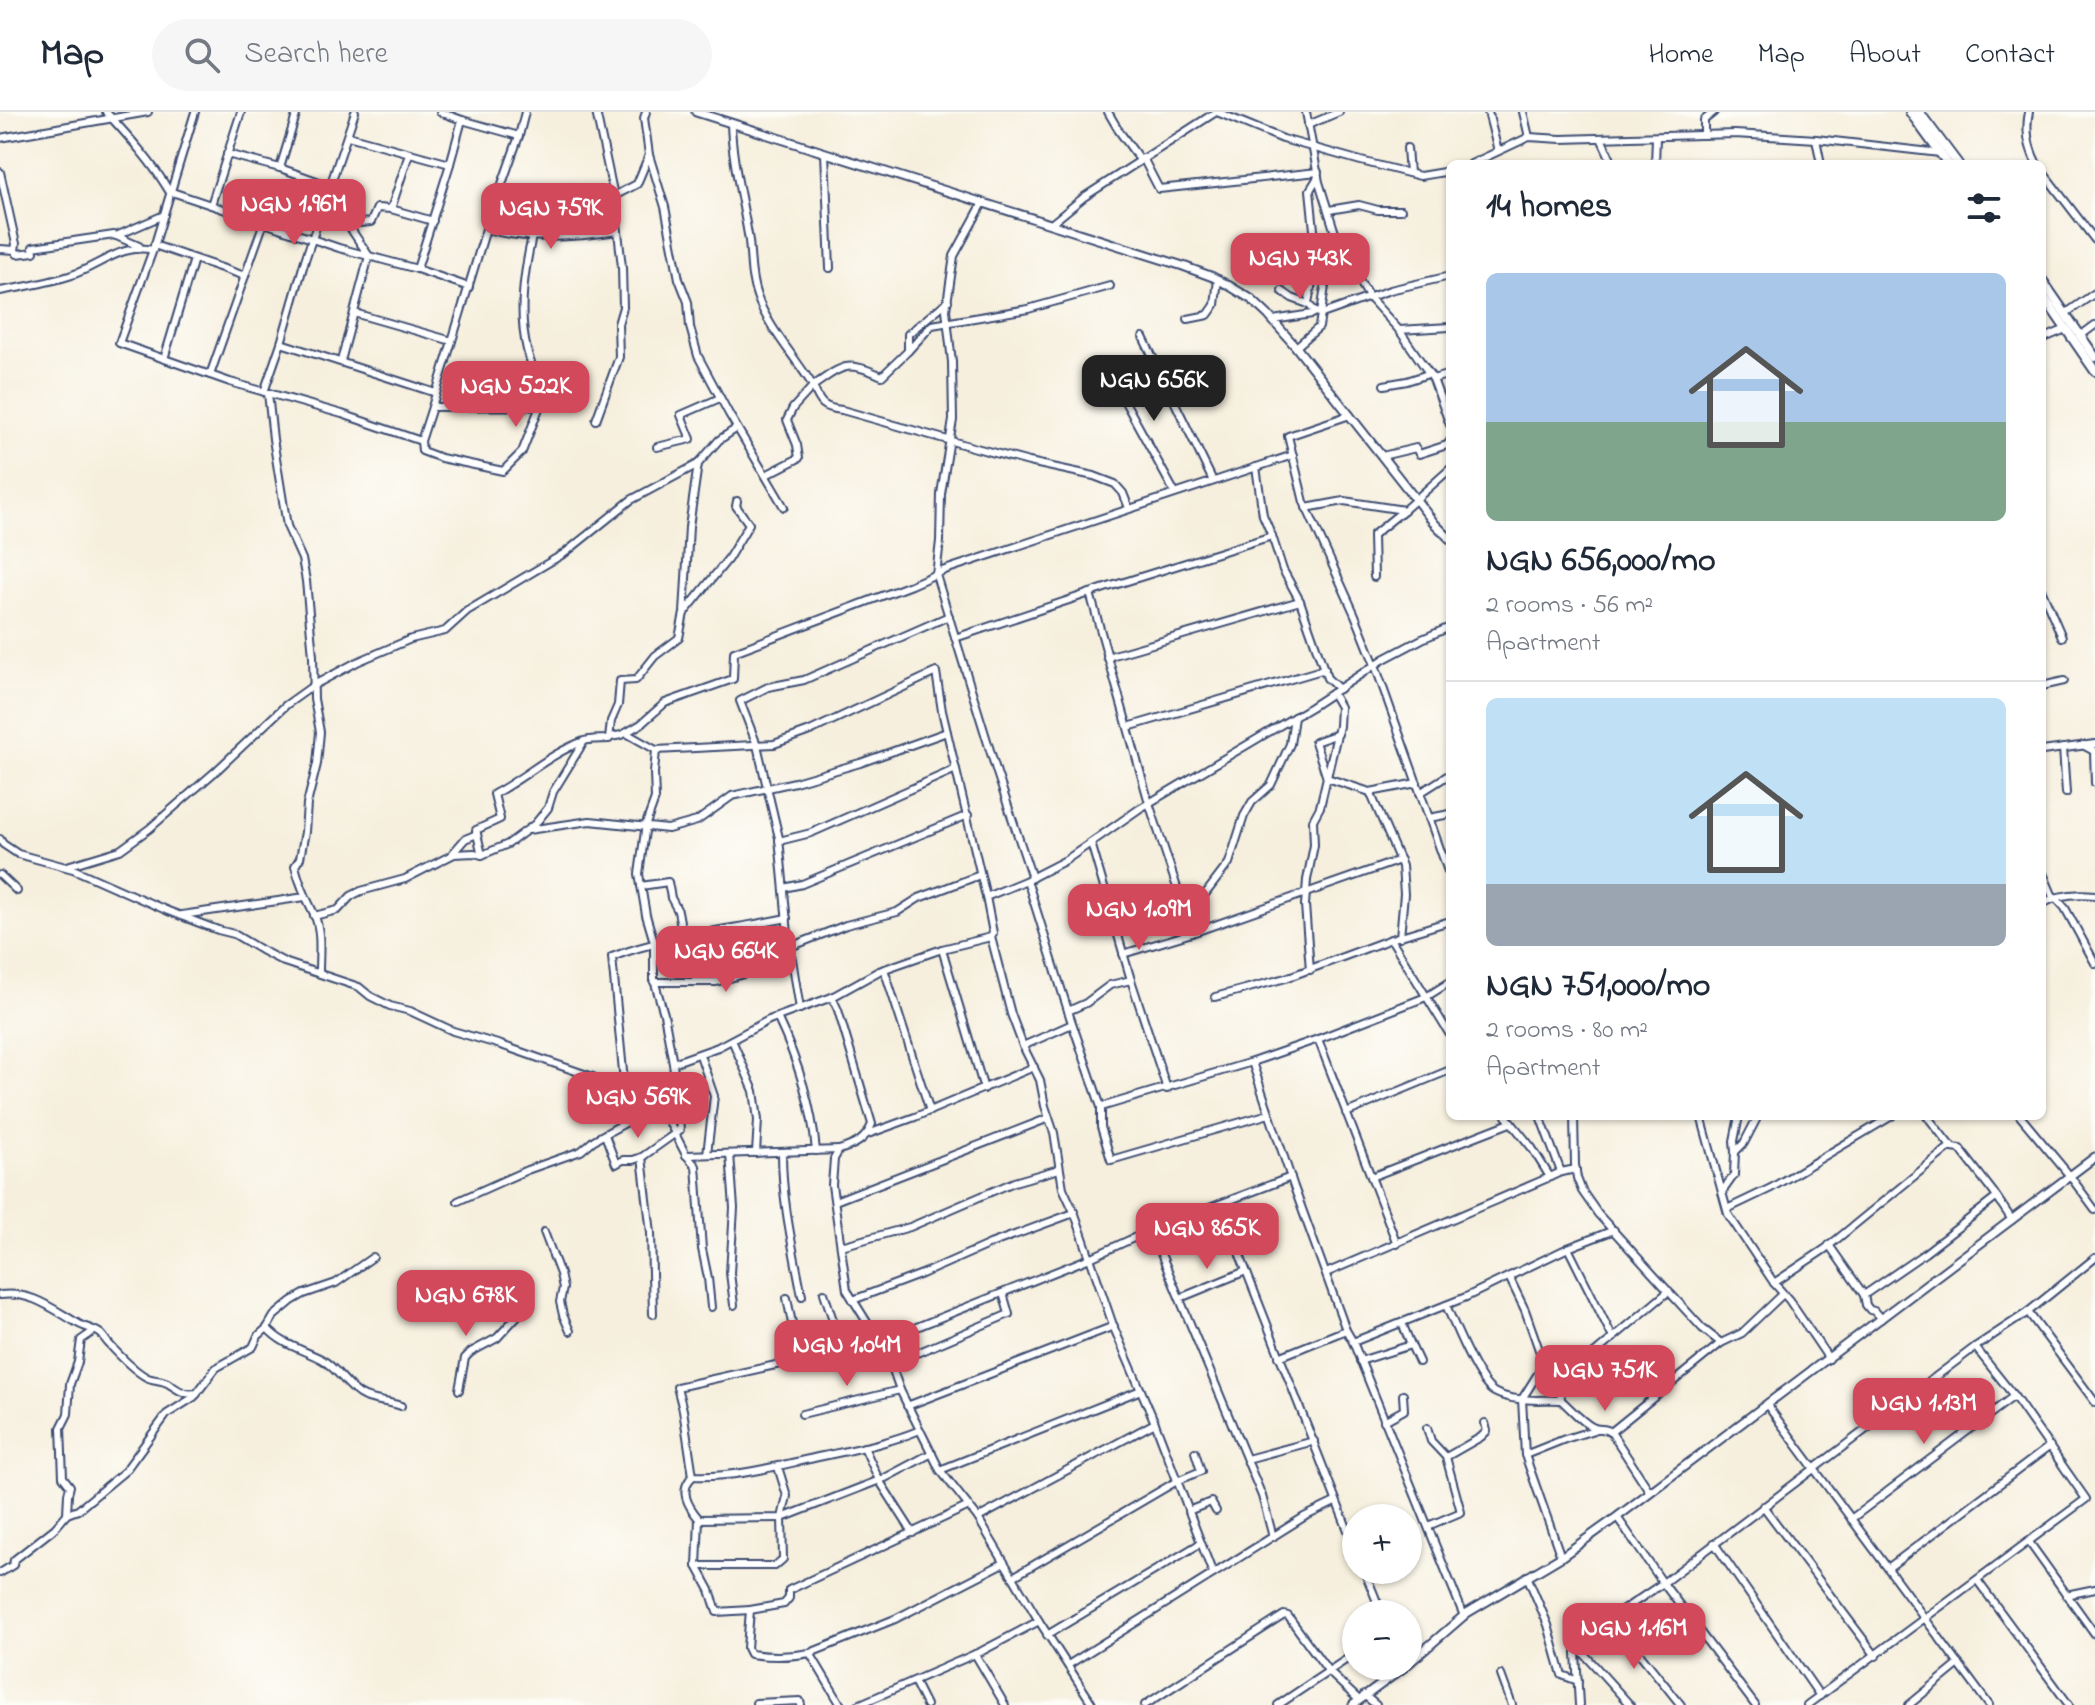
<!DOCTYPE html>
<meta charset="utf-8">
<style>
body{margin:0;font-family:"Indie Flower",sans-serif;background:#f6f6f7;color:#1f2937;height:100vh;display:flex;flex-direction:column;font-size:30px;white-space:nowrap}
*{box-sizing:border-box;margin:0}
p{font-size:26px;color:#747a83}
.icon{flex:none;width:44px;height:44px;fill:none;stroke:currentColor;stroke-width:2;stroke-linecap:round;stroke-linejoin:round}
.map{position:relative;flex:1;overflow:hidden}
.drawer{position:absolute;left:1446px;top:48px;width:600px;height:960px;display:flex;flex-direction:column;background:#fff;border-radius:12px;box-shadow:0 2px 6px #0004}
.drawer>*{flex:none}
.buttons{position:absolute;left:1342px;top:1392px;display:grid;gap:16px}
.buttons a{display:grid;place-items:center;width:80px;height:80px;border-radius:50%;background:#fff;box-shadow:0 2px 6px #0004;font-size:40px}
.price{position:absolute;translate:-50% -68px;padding:0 18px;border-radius:16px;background:#d1495b;color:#fff;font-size:26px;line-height:52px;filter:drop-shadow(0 2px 4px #0008)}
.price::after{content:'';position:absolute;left:50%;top:48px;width:24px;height:18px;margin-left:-12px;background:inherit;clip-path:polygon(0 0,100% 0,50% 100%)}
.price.current{background:#222;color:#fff}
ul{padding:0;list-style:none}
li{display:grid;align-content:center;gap:16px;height:424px;padding:0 40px}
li+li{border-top:2px solid #e0e1e3}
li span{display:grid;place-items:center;height:248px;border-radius:12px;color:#555}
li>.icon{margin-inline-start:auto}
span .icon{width:144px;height:144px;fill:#fffc;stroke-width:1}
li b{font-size:34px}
h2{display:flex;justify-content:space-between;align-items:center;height:96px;padding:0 40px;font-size:34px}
header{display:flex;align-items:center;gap:48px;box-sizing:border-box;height:112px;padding:0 40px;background:#fff;border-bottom:2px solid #e0e1e3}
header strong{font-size:38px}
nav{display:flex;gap:44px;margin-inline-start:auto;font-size:28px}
.search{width:560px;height:72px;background:#f6f6f7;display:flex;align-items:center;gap:20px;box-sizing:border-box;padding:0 28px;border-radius:44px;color:#747a83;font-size:30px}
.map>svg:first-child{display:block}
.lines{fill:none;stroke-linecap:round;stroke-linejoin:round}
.minor-casing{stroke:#3c4c71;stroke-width:10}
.tertiary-casing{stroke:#3c4c71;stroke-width:11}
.secondary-casing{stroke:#3c4c71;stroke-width:12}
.minor{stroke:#fff;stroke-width:6}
.tertiary{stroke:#fff;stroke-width:7}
.secondary{stroke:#fff;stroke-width:8}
</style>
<header>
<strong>Map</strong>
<div class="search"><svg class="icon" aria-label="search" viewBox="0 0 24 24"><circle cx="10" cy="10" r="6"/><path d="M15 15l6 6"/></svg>Search here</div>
<nav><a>Home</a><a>Map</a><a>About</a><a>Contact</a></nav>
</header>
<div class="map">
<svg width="2095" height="1593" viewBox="0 0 2095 1593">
<rect width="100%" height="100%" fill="#fdfcf7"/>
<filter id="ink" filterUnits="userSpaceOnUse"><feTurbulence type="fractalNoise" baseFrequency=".0125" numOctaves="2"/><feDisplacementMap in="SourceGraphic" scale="16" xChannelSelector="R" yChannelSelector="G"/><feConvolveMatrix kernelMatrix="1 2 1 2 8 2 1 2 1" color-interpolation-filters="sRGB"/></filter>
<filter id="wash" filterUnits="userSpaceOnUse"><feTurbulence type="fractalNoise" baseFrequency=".006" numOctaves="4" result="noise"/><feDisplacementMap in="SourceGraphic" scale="32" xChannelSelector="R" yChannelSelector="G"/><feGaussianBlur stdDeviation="1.8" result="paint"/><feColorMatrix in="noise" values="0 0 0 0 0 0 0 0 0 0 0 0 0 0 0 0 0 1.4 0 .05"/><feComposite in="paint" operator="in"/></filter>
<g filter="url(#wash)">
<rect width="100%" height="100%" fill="#f6efdd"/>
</g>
<g filter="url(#ink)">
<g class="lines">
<g class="minor-casing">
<g id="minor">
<path d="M106,0C129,25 152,50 169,79L339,136L417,157L469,175"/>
<polyline points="195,0 154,135 119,231 230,270 342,302 421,329"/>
<polyline points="297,0 280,56 331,74"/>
<polyline points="596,0 614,84 637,72 649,43 644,6 646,0"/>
<polyline points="1108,0 1119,19 1140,48"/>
<polyline points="1217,0 1283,27 1361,49 1420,64 1450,59"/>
<polyline points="1306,0 1319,70 1336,124 1348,150 1369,185 1399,218 1433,267 1450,313"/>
<polyline points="1488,0 1498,39"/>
<polyline points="1523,0 1529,25"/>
<path d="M2029,0C2025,19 2028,35 2037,52"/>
<polyline points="462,8 519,24"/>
<path d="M731,11C732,51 743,89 749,129C751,147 750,166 757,184C767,214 796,246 813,274C844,253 846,248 882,264L908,239V222L948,189"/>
<polyline points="1308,13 1339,0"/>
<polyline points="1704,23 1704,8 1714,0"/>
<polyline points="348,24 450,52 462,8 440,0"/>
<polyline points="0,26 148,0"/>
<polyline points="1601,26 1613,52"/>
<polyline points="1816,27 1821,52"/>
<polyline points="1407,36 1409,61"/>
<polyline points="825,41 830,156"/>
<polyline points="227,42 280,56"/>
<polyline points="409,42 391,97 433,109"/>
<polyline points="649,43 665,95 679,167 688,190 690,215 698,244 729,302 784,395"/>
<polyline points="1143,46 1159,77 1318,60"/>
<polyline points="1471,52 1529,25 1561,27 1735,22 1816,27 1940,41"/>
<polyline points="1655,52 1656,25"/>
<polyline points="2042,59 2095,128"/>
<polyline points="0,60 16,132 15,138"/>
<polyline points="328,83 369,144 341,249"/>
<polyline points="983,91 954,144 946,198 952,250 953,308 941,382 940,429 936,463 997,661 1032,766"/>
<polyline points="211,93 241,0"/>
<polyline points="1329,98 1359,93 1378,98 1401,98"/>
<polyline points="1051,112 1084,85 1216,0"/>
<polyline points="337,113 371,110 377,96 391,97"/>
<path d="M486,117C529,129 575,125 618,119"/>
<polyline points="116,124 164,103"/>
<path d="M532,124C524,161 518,200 527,238C532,257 541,274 540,294"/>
<polyline points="154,133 245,164"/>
<polyline points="0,137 15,138 17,142 34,140 33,135 114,123 139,134"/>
<polyline points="417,157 450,52"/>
<path d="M0,179C24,175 46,171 69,164C97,156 122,130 153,138"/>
<polyline points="1282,179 1292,186 1308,192"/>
<polyline points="1316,200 1308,192 1314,159 1314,118 1310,78 1318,65"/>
<polyline points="354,201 452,229"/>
<polyline points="2065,202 2095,181"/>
<polyline points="1188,207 1208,203 1215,193 1218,167"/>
<polyline points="1273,208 1312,202 1316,200 1322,202 1390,178 1450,164"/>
<polyline points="1399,218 1450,215"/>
<polyline points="2080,224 2095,213"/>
<polyline points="1143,225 1213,369"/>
<polyline points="2042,227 2066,217"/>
<polyline points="281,231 436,281"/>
<polyline points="1296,235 1319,215 1333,120"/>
<polyline points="908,239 932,213 1028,197 1110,174"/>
<polyline points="164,247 194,147"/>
<polyline points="1106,255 1175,381"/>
<polyline points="210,263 264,110"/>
<polyline points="1433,267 1450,262"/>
<polyline points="1384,273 1407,269 1428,262"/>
<polyline points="264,280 281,231 305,148 355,0"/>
<path d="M268,281L273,327L287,414L302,447L306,469L313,544L314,587L320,620L317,652L307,692L305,720L300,746L295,754C299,771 306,786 314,802C322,820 319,841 319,860"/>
<polyline points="432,295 540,294 522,340 503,359 441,346 422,339 421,329 432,295 486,117 519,24 525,0"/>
<polyline points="1350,303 1288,324 1304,390 1355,503 1375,553 1450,765"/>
<polyline points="596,308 619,245 618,212 623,195 622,155 614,84"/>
<polyline points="657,335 691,327 681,303 720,286"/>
<polyline points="1382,344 1416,336 1419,342 1447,333 1450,329"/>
<polyline points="1256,355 1263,403 1272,424 1283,458 1300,489 1327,566 1339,577"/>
<path d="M766,363L799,346L797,333L787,308L793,296L813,274C820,292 823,296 842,298L976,336L1029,350L1094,364L1115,372L1123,381L1129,396"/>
<polyline points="1306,396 1344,389 1404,398 1450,357"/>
<polyline points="1374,465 1373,423 1404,398"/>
<polyline points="2042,479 2062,525"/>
<polyline points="1090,481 1149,691 1192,821"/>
<polyline points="685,500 728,447 749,412 736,394 737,389"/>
<polyline points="955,526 1105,476 1272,424"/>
<polyline points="1107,545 1300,489"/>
<polyline points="2042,574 2064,569"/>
<polyline points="1128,615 1325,557"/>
<polyline points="626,621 656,638 774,632 810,619 936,560 942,599 986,785"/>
<polyline points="1338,622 1315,630 1327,666 1370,680 1402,754 1404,782 1400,825"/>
<polyline points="610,625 622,623 641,612 665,591 733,567 734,540 911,473 945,458 1293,343"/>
<polyline points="2083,633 2094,639 2095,671"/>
<polyline points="2063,636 2066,681"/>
<polyline points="656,638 654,661 655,687 646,712 639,762 646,803 654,830 654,868 664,902 673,951"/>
<polyline points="2042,639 2095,632"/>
<polyline points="1370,680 1417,671"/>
<polyline points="1420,681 1450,662"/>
<polyline points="1429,706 1450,702"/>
<polyline points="528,718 590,709 668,717 697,709 732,684 795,670 860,651 947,620"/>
<polyline points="0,727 3,732 18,742 73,757 168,799 218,818 234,822 261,838 284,850 359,875 370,884 390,894 410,899 453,919 501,933 593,965 664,1000 686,1043 696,1054 702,1137 708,1166 711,1195"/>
<polyline points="779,729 811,721 956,657"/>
<polyline points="452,742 465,727 477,722"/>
<path d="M482,743L476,718L500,707L494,682C524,666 551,641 584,629C591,627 601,627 609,627L611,609L618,593L620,569L636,568L655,544L679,526L684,501L689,415L698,352L719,328L737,316"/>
<polyline points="67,754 120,738 149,717 217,658 286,593 314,573 357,550 411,527 445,519 467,499 565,441 631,388 698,352"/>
<polyline points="2042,759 2053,785"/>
<polyline points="0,763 17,779"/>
<polyline points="1027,768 1070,905 1101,995 1101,1015 1111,1048 1269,1002"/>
<polyline points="641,774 668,770 671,786 678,799 683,826"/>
<polyline points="784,776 802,772 968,703"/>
<polyline points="2055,785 2065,796 2095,851"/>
<path d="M2042,792C2058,782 2076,781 2095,783"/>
<polyline points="182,803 305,785"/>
<polyline points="314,804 338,798 351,784 361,779 405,767 454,742 474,741 482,743 508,732 535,712 548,696 553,680 583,631"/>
<polyline points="1189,809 1203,785 1229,751 1244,704 1252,690 1271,673 1290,632 1294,605"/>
<polyline points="991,825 1011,902 1023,934 1040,968 1045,994 1054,1021 1063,1076 1075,1102 1114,1216 1155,1311 1213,1462"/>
<polyline points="1391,827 1450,923"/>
<polyline points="790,835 846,813 897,800 919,786 980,763"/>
<polyline points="942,837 984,977"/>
<polyline points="1123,842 1192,821 1400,748"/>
<polyline points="884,857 930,999"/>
<polyline points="1310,858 1305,793 1307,768 1314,733 1313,708 1320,695 1339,614 1340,595 1332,581"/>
<polyline points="1131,868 1167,977"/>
<polyline points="654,870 716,870 792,848"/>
<polyline points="1215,885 1286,866 1391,827 1450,809"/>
<polyline points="800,897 788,822 779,726 757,633 740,589 768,575 804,568 949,504"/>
<polyline points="1068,899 1086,891 1110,873 1131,868 1091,731"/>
<path d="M777,905C797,947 812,993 816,1039"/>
<polyline points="732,928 754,979 758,1008 756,1041"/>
<polyline points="1023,934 1072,912"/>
<polyline points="700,943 714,984 707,1042"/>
<polyline points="1252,950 1294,1075 1346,1218 1353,1230 1464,1504"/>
<path d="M625,980L612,845C665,824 730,818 787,806"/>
<polyline points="1101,995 1252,950 1318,927"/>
<polyline points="1346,1001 1450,958"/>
<polyline points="1506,1004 1532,1036 1550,1065 1561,1060"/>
<polyline points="1540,1004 1561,1060 1576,1057"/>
<polyline points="1574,1004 1575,1053 1577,1066 1582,1079 1598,1102 1702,1216 1721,1231"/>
<polyline points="1701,1004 1728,1102 1774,1171 1789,1188 1829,1247"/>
<polyline points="1927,1004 1952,1036 1960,1037 1994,1081 2012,1108"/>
<polyline points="2020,1004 2070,1064 2095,1098"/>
<polyline points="868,1022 915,1005 1034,955"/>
<polyline points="605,1023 616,1052 623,1048 633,1048 642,1045 680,1018 678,994"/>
<polyline points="1735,1040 1744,1031 1758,1004"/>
<path d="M782,1041C782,1090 793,1136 802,1184"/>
<polyline points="730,1042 734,1096 730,1161 734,1193"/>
<polyline points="686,1043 839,1038"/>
<polyline points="642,1045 651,1121 653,1202"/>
<polyline points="1371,1065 1510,1011"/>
<polyline points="1722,1080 1734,1063 1735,1040 1734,1029 1739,1004"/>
<polyline points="458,1089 527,1058 581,1039 594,1028 654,995 678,994 673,951 718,935 769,908 832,885"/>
<polyline points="835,1089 1049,1006"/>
<polyline points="1220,1092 1356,1439"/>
<polyline points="1727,1097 1771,1076 1892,1004"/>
<polyline points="1151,1118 1262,1384 1273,1425"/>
<polyline points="544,1120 560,1162 563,1176 560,1190 563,1203 570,1219"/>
<polyline points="1397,1132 1318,927 1426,885 1450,870"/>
<polyline points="1829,1133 1864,1183 1925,1141 1996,1086"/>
<polyline points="841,1134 910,1115 1014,1070 1059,1057"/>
<polyline points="1568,1136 1613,1226"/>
<polyline points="1326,1161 1550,1065"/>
<polyline points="1509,1165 1525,1198 1544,1252 1522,1287 1525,1343 1561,1445"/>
<polyline points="1774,1171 1825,1137 1951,1034"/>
<polyline points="824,1181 851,1262"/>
<path d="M0,1183C33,1179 52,1197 79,1212C86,1216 95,1217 101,1222C105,1226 105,1228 109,1232C119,1243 132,1257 146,1265C153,1269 162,1267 169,1272C180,1279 184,1283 197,1281L216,1256L253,1235L258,1224L267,1216L274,1204L292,1189L304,1182L336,1171L373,1145"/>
<polyline points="1864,1183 1866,1193 1870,1198 1874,1199 1881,1207"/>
<path d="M787,1186L796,1232V1245L789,1250L677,1275L683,1298L693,1364C737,1366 780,1353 823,1344C856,1337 889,1331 920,1318"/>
<polyline points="1180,1186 1246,1159"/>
<polyline points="853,1188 922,1162 990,1132 1074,1101"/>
<path d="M1446,1193C1454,1212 1478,1271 1494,1280C1514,1291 1539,1287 1561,1288C1571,1297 1581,1309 1592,1315C1599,1319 1604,1315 1611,1320L1650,1380"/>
<polyline points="2028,1200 2095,1290"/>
<path d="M267,1216C282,1233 302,1237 321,1247C336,1255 345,1272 359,1282C371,1290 388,1289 401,1294"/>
<polyline points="879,1230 1090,1146 1151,1118 1291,1065"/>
<polyline points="1353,1230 1466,1185 1568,1136 1614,1118"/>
<polyline points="1411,1233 1419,1250"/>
<polyline points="1279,1245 1346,1218"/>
<polyline points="1360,1249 1411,1233 1402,1211"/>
<polyline points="891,1252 1009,1202 1003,1181"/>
<polyline points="459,1278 465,1246 471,1240 497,1226 520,1201"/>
<polyline points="1561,1288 1560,1276 1564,1267 1669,1179"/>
<polyline points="1767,1293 1989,1593"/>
<polyline points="907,1294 1114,1214"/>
<polyline points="802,1302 900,1278"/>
<polyline points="1384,1309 1404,1298 1403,1283"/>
<polyline points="1427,1316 1431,1329 1446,1345"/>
<polyline points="1611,1320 1721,1231 1742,1221 1783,1182"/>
<polyline points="864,1335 879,1368 913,1421"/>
<polyline points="1525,1343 1565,1327 1597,1317"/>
<polyline points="1247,1347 1314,1329"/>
<polyline points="940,1358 1141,1278"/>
<path d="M693,1364C678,1378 688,1394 699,1407"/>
<polyline points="1763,1394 1876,1544"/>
<polyline points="1188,1399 1211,1390 1216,1399"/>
<polyline points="67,1402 78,1398 125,1359 167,1302 194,1285 197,1282"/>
<polyline points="1617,1405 1663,1471 1755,1593"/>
<polyline points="978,1406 1155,1311"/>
<polyline points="1851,1407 2014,1284"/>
<polyline points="1428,1414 1461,1400 1446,1345 1481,1325 1487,1319 1485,1311"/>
<polyline points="2029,1430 2095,1522"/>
<polyline points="1714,1431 1820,1584"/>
<polyline points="697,1454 775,1454 783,1447 782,1406 885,1366 932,1341"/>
<polyline points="1888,1456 2050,1334"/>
<polyline points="1364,1458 1382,1502"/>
<polyline points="0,1461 13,1453 14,1448 55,1416 67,1402 68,1382 70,1374 63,1365 61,1316 68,1302 70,1272 78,1250 81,1228 94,1219"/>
<polyline points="1527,1464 1548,1513 1562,1563 1578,1569"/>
<polyline points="1013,1465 1177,1369 1201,1359 1195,1340"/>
<polyline points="1977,1468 2069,1593"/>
<polyline points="2066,1483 2095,1477"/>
<polyline points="750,1498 717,1500 710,1478 697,1454 699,1407 782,1406 787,1384 778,1355"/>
<polyline points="1612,1507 1681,1593"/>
<polyline points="1047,1523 1201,1431"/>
<polyline points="1578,1535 1630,1593"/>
<path d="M810,1541C790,1545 771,1545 750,1542L747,1536L750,1498L784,1492L789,1486V1478L969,1394"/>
<polyline points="975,1542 1005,1593"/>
<polyline points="1068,1553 1304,1405 1335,1390"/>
<polyline points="1501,1563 1512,1593"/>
<polyline points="914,1569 926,1593"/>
<polyline points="1364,1583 1376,1593"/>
<polyline points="756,1591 800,1589 801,1593"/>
<polyline points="841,1593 810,1541 895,1507 1004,1451"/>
<polyline points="858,1593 982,1539 1039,1509"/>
<path d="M1093,1593L1039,1509L978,1406L940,1358L900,1278L888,1244L847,1178L832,1073L834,1047L839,1038C855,1033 866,1028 872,1012L838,898L832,885L879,859L942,837L991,825L993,821L986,785L1027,768L1066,748L1139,697L1311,595L1384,547L1422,527L1450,515"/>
<polyline points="1145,1593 1284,1503 1288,1504 1329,1560 1359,1588"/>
<polyline points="1278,1593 1356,1541"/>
<polyline points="1579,1593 1576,1541 1578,1532 1589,1521 1663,1471 1975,1235 2028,1200 2095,1146"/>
<polyline points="1807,1593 2086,1387 2014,1284 1975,1235"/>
<polyline points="1909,1593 1959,1552"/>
</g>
</g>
<g class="tertiary-casing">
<g id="tertiary">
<polyline points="696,0 1183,154 1213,165 1228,173 1251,187 1268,203 1296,235 1435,412 1450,427"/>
<polyline points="1408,1552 1467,1501 1561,1445 1617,1405 2095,1045"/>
<polyline points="1353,1593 1406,1554"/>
</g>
</g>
<g class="secondary-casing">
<g id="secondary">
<polyline points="1910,0 1948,52"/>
<polyline points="1919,0 1958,52"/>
<polyline points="2042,168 2095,245"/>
<polyline points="2042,182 2095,259"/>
</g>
</g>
<use href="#minor" class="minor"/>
<use href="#tertiary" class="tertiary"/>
<use href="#secondary" class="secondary"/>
</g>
</g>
</svg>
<div class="buttons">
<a>+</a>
<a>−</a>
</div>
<b class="price" style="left:294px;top:135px">NGN 1.96M</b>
<b class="price" style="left:551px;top:139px">NGN 759K</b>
<b class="price" style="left:1300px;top:189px">NGN 743K</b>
<b class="price current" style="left:1154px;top:311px">NGN 656K</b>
<b class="price" style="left:516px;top:317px">NGN 522K</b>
<b class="price" style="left:1139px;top:840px">NGN 1.09M</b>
<b class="price" style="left:726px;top:882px">NGN 664K</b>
<b class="price" style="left:638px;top:1028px">NGN 569K</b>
<b class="price" style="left:1207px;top:1159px">NGN 865K</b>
<b class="price" style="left:466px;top:1226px">NGN 678K</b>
<b class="price" style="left:847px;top:1276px">NGN 1.04M</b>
<b class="price" style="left:1605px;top:1301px">NGN 751K</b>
<b class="price" style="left:1924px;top:1334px">NGN 1.13M</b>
<b class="price" style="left:1634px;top:1559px">NGN 1.16M</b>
<section class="drawer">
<h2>14 homes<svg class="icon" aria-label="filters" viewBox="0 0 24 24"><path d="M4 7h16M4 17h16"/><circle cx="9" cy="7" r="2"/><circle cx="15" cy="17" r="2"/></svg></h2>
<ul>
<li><span style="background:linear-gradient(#a9c7e8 60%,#7fa58c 0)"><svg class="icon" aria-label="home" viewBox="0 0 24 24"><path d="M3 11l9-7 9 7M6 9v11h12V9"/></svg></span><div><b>NGN 656,000/mo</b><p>2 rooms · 56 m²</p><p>Apartment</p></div></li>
<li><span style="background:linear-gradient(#bfe0f5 75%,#9aa5b1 0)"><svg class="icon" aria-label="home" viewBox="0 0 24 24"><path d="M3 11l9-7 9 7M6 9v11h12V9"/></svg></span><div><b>NGN 751,000/mo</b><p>2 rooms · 80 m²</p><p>Apartment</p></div></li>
</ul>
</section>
</div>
